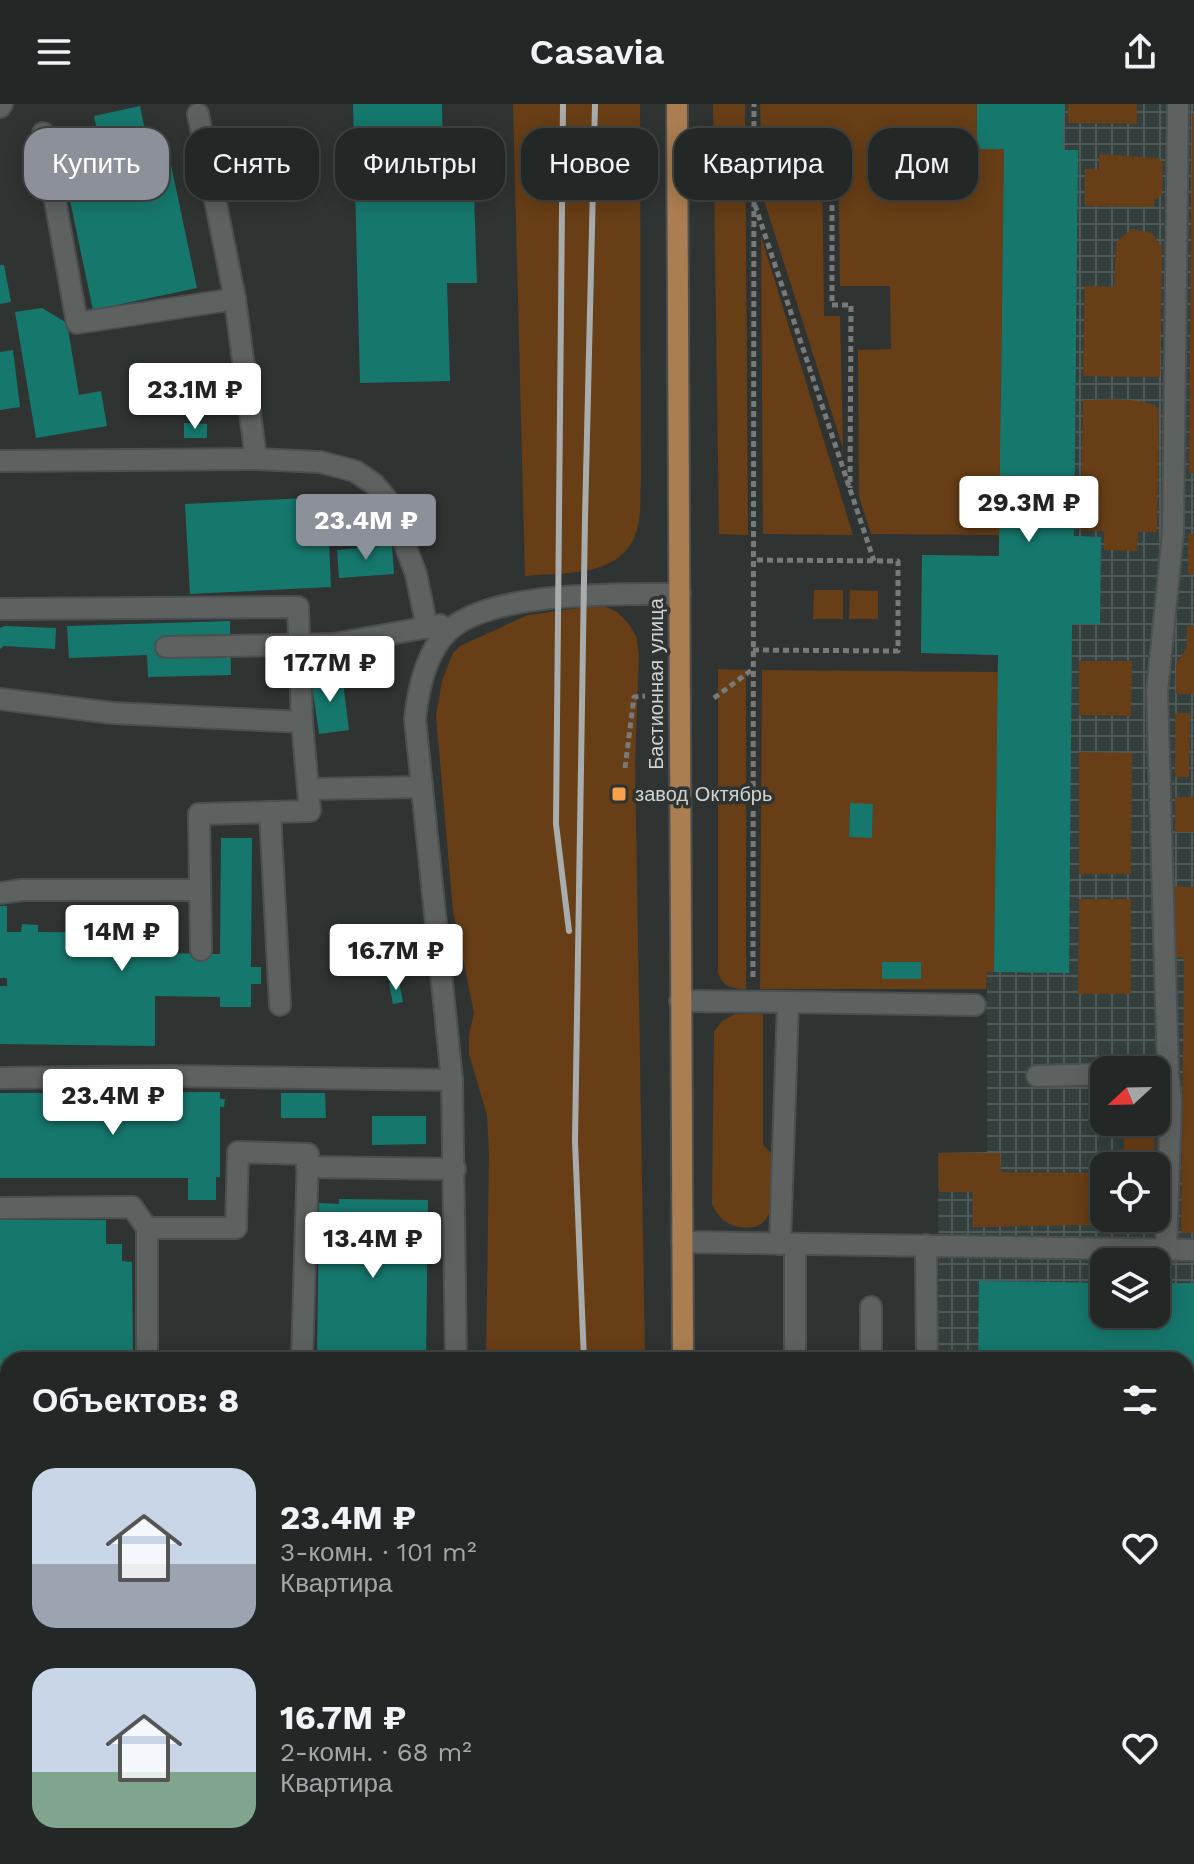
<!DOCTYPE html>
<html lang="ru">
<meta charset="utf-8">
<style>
body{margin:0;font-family:"Work Sans",sans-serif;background:#2b2f2e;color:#f1f3f6;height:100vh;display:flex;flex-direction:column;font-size:30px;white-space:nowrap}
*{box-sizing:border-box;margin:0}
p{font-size:26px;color:#a3a5a7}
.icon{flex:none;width:44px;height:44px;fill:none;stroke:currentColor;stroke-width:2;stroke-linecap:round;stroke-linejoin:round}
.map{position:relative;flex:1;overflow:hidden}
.sheet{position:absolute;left:0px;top:1248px;width:1194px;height:512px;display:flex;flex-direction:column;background:#232726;border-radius:24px 24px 0 0;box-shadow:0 4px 20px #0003,0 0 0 2px #404443}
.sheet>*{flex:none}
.banner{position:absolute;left:24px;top:24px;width:1146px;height:72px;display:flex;gap:16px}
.needle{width:52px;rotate:248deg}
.buttons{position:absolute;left:1090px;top:952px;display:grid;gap:16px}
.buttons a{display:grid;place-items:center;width:80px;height:80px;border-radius:16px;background:#232726;box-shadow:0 4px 20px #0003,0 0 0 2px #404443;font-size:40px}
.price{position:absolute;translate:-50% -68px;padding:0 18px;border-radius:8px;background:#fff;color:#222;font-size:26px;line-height:52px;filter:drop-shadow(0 2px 4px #0008)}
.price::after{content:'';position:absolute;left:50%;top:48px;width:24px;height:18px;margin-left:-12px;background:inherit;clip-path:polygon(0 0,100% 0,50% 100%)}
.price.current{background:#8c9099;color:#fff}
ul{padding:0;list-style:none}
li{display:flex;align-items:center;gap:24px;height:200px;padding:0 32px}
li span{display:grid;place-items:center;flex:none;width:224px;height:160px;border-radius:24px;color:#555}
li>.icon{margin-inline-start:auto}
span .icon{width:96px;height:96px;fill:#fffc;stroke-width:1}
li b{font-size:34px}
h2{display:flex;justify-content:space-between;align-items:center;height:96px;padding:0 32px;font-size:34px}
.tag{padding:0 28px;border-radius:24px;background:#232726;box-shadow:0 4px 20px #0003,0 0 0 2px #404443;font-size:28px;line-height:72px}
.tag.current{background:#8c9099;color:#fff}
header{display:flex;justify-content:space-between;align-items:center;height:104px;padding:0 32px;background:#232726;font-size:36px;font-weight:600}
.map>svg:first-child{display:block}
.industrial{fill:url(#industrial-grid);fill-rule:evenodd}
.green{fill:#673e16;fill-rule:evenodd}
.building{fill:#16786d}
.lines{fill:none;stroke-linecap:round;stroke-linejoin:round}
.minor-casing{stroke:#4c4f4f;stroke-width:24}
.major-casing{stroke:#4c4f4f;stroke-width:24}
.path{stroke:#767a7a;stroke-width:5;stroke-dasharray:6 4;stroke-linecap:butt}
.minor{stroke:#5d6261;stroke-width:20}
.major{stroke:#aa7e51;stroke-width:20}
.rail{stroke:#a8acac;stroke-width:6}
.poi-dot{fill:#f8a04c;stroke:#2f3433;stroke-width:3}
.labels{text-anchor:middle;stroke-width:7;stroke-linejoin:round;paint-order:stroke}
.street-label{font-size:20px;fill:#d0d3d3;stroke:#2f3433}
.poi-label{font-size:20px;fill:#d0d3d3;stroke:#2f3433;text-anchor:start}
</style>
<header><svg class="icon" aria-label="menu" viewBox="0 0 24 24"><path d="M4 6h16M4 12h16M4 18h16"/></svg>Casavia<svg class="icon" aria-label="share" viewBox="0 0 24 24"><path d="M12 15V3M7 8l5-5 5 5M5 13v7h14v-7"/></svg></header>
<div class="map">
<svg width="1194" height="1760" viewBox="0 0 1194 1760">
<defs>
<pattern id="industrial-grid" width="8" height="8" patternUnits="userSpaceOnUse" patternTransform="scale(2)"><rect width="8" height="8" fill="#34403e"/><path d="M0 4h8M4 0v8" fill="none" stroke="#505b59"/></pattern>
</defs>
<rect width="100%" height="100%" fill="#2f3433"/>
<path class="industrial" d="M977,0H1194V1418H1186V1256H939L938,1049L987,1048V868L994,867L998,551L921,549L922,451L999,452L1003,46L977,45ZM1104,966H1156V1018H1104ZM1104,1062H1156V1114H1104ZM1104,1158H1156V1210H1104Z"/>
<g class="green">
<path d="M513,0H640L641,372C640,390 642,412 636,429C621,474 563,468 525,472Z"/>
<polygon points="713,0 745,0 748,431 719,430"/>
<polygon points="760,0 977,0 977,45 1004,45 999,431 871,430 859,393 858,246 891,245 890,182 840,182 838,37 761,37"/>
<polygon points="1068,0 1137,0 1137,20 1068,19"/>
<polygon points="1192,10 1194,10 1194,369 1189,369"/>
<polygon points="1099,50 1159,54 1163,60 1162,91 1154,96 1154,103 1085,102 1085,65 1099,65"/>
<polygon points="822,59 824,212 840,212 843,344 761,87 761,60"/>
<polygon points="1132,125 1152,129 1162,144 1160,273 1083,272 1085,182 1114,183 1116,138"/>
<polygon points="761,132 853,431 763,430"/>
<path d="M1083,296C1102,296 1146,292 1159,305L1157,428H1138L1137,447L1104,446V427H1081Z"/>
<rect x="1188" y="430" width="6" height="40"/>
<polygon points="814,486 843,486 843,515 813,515"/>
<polygon points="850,486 878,487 878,515 849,515"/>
<polygon points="602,501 617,508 629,520 636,532 639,550 635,657 645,1256 486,1256 489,1050 487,1011 469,950 469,931 474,909 453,806 436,612 442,577 453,549 460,542 528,511"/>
<polygon points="1187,522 1194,522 1194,590 1176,590 1176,560 1187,543"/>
<polygon points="1079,557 1132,557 1131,612 1079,611"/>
<path d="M718,565L746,566V885C733,885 722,883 718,868Z"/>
<path d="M762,566L998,568L994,868H987L986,885H760ZM850,700H873L872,733L849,732ZM882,858H921V875H882Z"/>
<polygon points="1175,609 1190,609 1189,673 1175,673"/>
<polygon points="1079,648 1132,649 1131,770 1079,770"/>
<rect x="1175" y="693" width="19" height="35"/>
<polygon points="1174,782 1194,783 1194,1129 1181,1129 1184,854 1173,853"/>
<polygon points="1079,795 1131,795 1131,890 1078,890"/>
<path d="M735,910H763V1041L773,1051C773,1078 782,1130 740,1123C726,1121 718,1113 712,1100L714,928L722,917Z"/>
<polygon points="1124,1018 1155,1018 1154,1062 1124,1062"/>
<polygon points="938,1049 1000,1049 1001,1068 1104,1069 1104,1114 1124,1114 1103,1121 973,1123 973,1088 939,1088"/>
<rect x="1186" y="1472" width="8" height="251"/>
<polygon points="437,1752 648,1752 648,1760 436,1760"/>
<rect x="751" y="1752" width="49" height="8"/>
</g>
<g class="building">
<polygon points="353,0 442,0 443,61 473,61 477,179 447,179 450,277 360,279"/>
<polygon points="977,0 1064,0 1063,46 1078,46 1074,432 1101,433 1100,520 1072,520 1069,869 994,868 998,551 921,549 922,451 999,452 1004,45 977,45"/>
<polygon points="140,2 149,46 167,42 197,184 93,206 63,63 103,55 94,12"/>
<polygon points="0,161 4,161 11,198 0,200"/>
<polygon points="42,204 67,219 79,291 101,287 107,322 36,334 15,208"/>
<polygon points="13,246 20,303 0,306 0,248"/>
<polygon points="184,319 207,320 207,334 184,334"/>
<polygon points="327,393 331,483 190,490 185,400"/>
<polygon points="392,441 394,470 339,474 337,446"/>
<polygon points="230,517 231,571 148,573 147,551 69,554 67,522"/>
<polygon points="5,522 56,524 55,545 4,542 0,545 0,524"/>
<polygon points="342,570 349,626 319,630 311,574"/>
<polygon points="850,699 873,700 872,734 849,733"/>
<polygon points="221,734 252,734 251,863 261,863 261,880 251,880 251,903 220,903 220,893 155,892 155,942 0,940 0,882 7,882 7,874 0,874 0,802 7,802 7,828 21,828 22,820 38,821 38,828 156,829 156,849 220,850"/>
<rect x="882" y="858" width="39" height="17"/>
<polygon points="399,877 403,898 393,900 389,879"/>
<polygon points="220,988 220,995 225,995 224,1003 220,1003 220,1073 216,1073 216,1096 188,1096 188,1074 0,1074 0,989"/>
<polygon points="281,989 325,989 326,1014 281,1014"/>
<polygon points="372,1012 426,1012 426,1040 372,1041"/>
<polygon points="339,1095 428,1096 426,1256 317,1256 319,1099 339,1100"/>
<polygon points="0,1116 106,1116 106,1140 122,1140 122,1157 132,1158 133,1256 8,1256 8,1386 0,1386"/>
<polygon points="979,1177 1104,1179 1104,1210 1156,1210 1156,1179 1194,1179 1194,1380 1186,1380 1186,1256 978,1256"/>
<polygon points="4,1507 8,1507 8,1603 5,1603"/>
<polygon points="0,1728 8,1728 8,1752 283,1752 283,1760 0,1760"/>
<rect x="861" y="1752" width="53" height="8"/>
</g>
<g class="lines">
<g class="minor-casing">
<g id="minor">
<polyline points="0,3 2,0"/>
<polyline points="198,10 235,195 256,355"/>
<polyline points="43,29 77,219 235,195"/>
<polyline points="0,357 256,355 320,358 355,367 374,380 389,398 416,470 427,524"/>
<polyline points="0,505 298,503 302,618"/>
<polyline points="166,543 334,540 440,521"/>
<polyline points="0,595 112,609 302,618 310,707 199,710 201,846"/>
<polyline points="309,685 422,683"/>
<polyline points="270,708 280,901"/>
<polyline points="0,789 22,786 200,786"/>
<polyline points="680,897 788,898 780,1140"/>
<polyline points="788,898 975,901"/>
<polyline points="1037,972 1104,970"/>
<polyline points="0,974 168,972 452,976"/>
<polyline points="307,1063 455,1065"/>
<polyline points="0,1104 132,1103 147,1124"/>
<polyline points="682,1138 1194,1146"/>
<polyline points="795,1140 795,1256"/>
<polyline points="926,1141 927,1256"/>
<polyline points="1166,1146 1171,997 1168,969 1157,587 1173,429 1178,0"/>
<polyline points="871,1203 871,1256"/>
<polyline points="147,1256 147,1124 236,1124 238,1048 308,1050 302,1256"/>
<path d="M456,1256L452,976L415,615C418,586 425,551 446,529C488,486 623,490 680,490"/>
<polyline points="0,1434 8,1434"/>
<polyline points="1186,1457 1194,1457"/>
<polyline points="0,1692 8,1692"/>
<polyline points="262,1752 262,1760"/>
<polyline points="949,1752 949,1760"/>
</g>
</g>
<g class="major-casing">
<g id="major">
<polyline points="677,0 683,1256"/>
<polyline points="689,1752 689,1760"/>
</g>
</g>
<g class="path">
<polyline points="754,49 832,49 832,201 851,201 850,384"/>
<polyline points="755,101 874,457"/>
<polyline points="753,546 898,547 898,457 754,456"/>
<polyline points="714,594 753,565"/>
<polyline points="625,664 634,593 645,592"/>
<polyline points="753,873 754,0"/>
<polyline points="711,1753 745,1752"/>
<polyline points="638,1760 643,1752 665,1753"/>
</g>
<use href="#minor" class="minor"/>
<use href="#major" class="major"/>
<g class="rail">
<polyline points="563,0 556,720 569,827"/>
<polyline points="584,1256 575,1037 585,414 595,0"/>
<polyline points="505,1760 509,1752"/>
</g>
</g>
<rect class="poi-dot" x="611" y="682" width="16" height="16" rx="4"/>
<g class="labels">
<g class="street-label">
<text transform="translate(656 580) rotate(-90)" y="7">Бастионная улица</text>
</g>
<g class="poi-label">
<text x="635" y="697">завод Октябрь</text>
</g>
</g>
</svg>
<div class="buttons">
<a><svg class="needle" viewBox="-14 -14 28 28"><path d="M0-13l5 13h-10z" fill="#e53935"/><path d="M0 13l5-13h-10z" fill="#a3a5a7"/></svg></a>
<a><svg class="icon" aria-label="locate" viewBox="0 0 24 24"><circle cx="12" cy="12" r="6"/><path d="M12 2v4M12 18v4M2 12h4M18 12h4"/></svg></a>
<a><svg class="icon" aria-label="layers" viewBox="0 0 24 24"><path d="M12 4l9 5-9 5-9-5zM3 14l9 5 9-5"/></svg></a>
</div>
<b class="price" style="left:195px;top:327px">23.1M ₽</b>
<b class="price" style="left:1029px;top:440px">29.3M ₽</b>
<b class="price current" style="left:366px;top:458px">23.4M ₽</b>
<b class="price" style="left:330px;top:600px">17.7M ₽</b>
<b class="price" style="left:122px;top:869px">14M ₽</b>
<b class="price" style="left:396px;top:888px">16.7M ₽</b>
<b class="price" style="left:113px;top:1033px">23.4M ₽</b>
<b class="price" style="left:373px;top:1176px">13.4M ₽</b>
<div class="banner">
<a class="tag current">Купить</a>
<a class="tag">Снять</a>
<a class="tag">Фильтры</a>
<a class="tag">Новое</a>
<a class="tag">Квартира</a>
<a class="tag">Дом</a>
</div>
<section class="sheet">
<h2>Объектов: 8<svg class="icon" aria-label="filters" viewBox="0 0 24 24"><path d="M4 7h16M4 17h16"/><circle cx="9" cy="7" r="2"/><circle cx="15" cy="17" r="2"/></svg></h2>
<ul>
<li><span style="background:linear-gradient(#c9d6e8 60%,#9aa5b1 0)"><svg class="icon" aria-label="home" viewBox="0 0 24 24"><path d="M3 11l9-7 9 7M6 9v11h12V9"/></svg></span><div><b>23.4M ₽</b><p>3-комн. · 101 m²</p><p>Квартира</p></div><svg class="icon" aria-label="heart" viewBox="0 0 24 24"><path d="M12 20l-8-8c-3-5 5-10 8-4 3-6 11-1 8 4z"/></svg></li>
<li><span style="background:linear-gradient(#c9d6e8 65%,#7fa58c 0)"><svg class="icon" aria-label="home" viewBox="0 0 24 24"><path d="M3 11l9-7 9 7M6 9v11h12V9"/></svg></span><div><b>16.7M ₽</b><p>2-комн. · 68 m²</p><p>Квартира</p></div><svg class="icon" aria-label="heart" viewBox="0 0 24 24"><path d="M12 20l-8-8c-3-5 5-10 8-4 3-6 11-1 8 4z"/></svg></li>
</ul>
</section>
</div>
